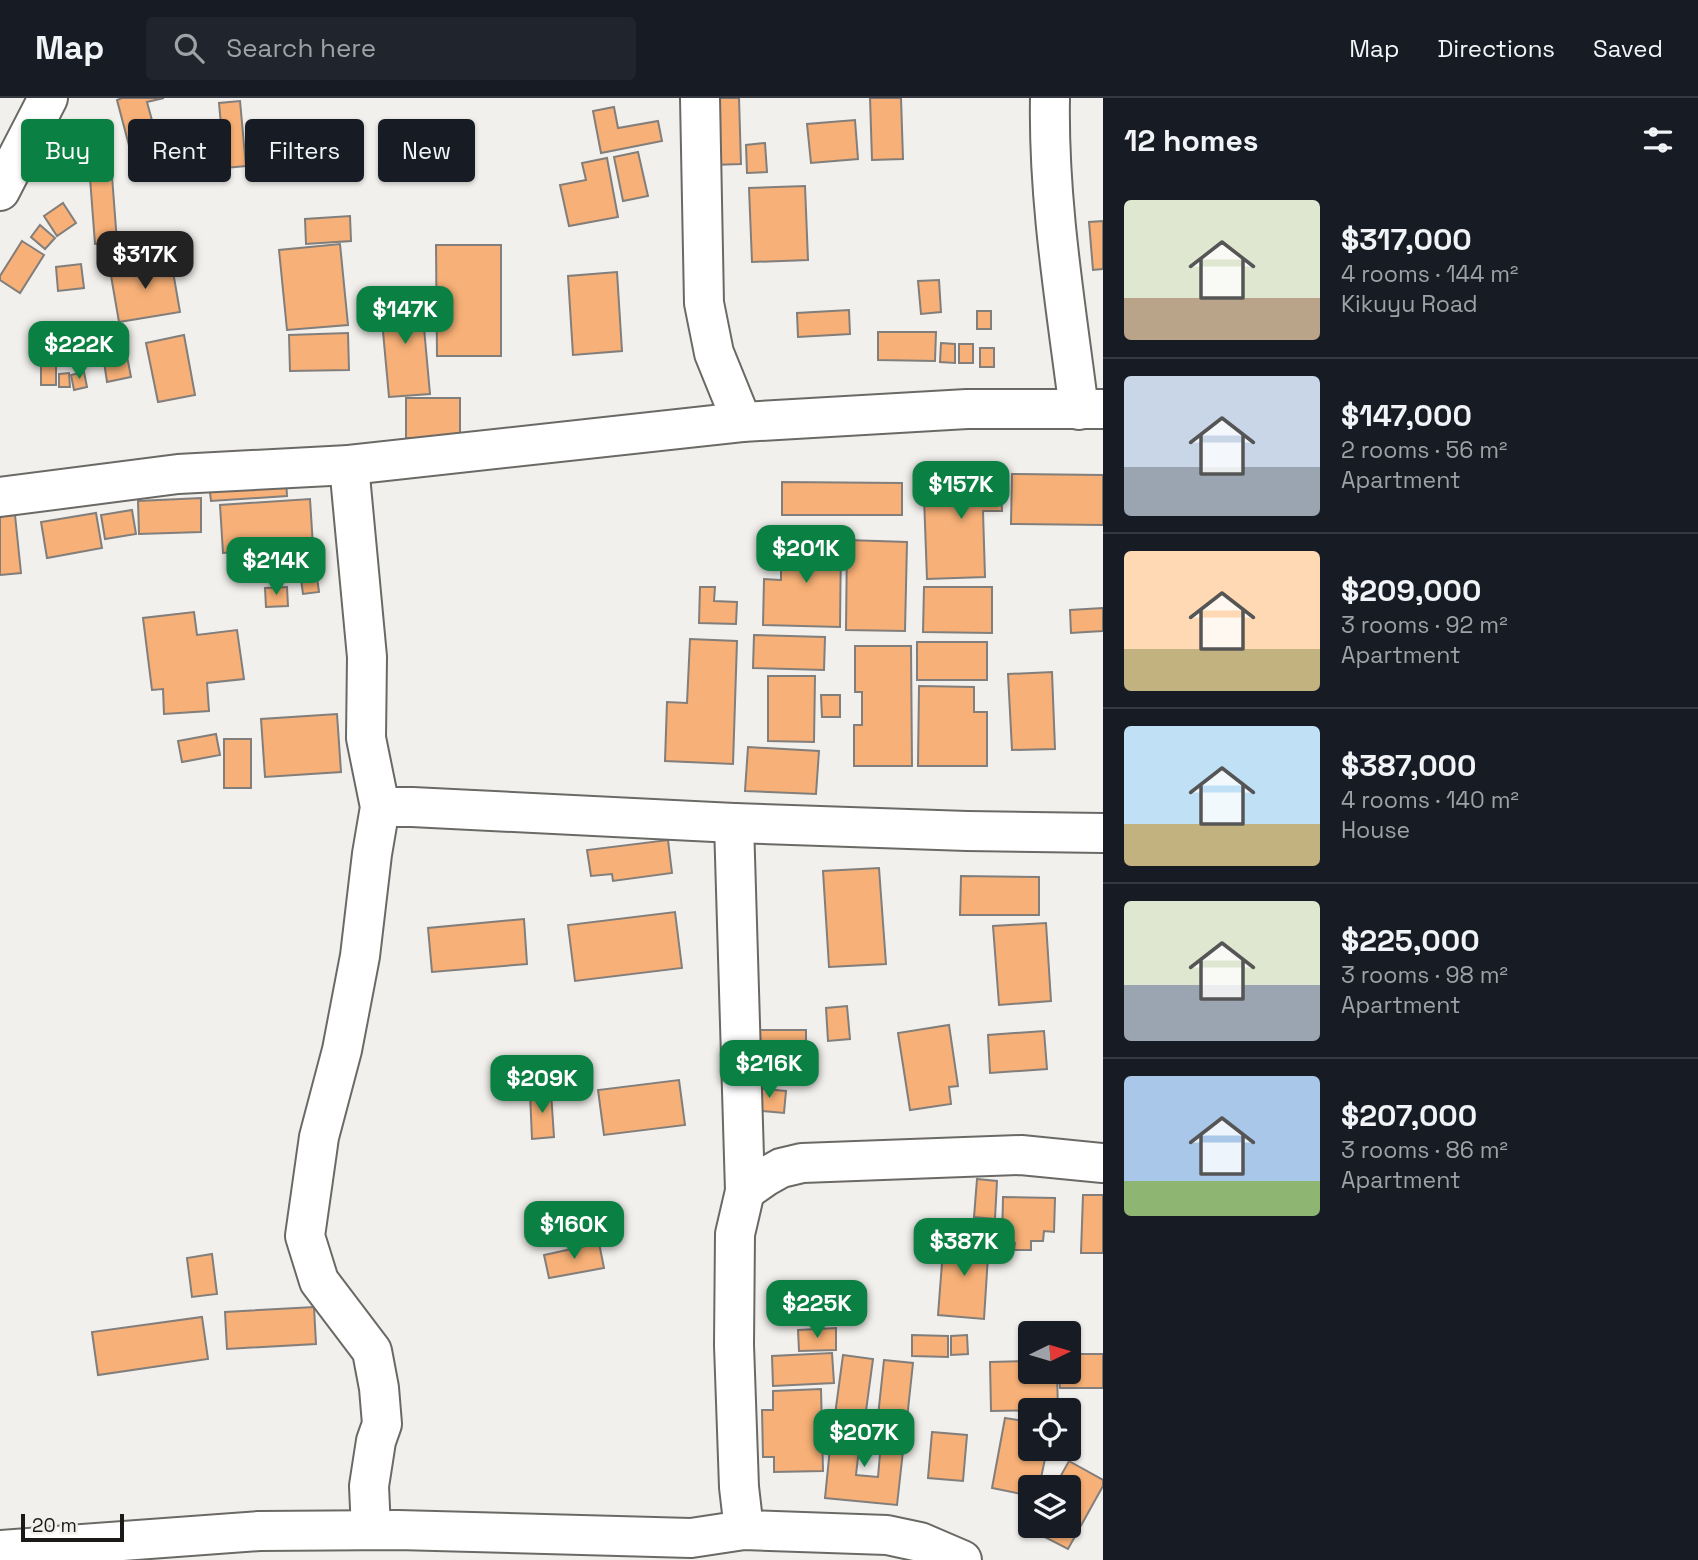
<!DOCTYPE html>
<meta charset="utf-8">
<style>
body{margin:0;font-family:"Space Grotesk",sans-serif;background:#20242c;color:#f1f3f6;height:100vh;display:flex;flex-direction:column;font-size:26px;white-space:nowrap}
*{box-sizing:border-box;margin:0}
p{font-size:23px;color:#9ea1a6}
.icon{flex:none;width:38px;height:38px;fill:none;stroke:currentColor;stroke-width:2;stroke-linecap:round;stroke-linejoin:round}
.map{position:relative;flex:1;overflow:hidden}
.details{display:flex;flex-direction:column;background:#171b24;width:595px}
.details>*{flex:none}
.guide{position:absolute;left:21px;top:21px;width:665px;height:63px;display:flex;gap:14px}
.needle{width:46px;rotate:85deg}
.controls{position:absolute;left:1018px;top:1223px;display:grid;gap:14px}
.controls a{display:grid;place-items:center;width:63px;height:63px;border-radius:7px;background:#171b24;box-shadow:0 2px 5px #0004;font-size:35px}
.scale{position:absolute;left:21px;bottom:18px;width:103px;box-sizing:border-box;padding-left:7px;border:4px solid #1b1a19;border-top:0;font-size:19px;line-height:24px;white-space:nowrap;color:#1b1a19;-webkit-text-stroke:5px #f2f0ec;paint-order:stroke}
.price{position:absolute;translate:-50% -60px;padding:0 16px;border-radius:14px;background:#0b8043;color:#fff;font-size:23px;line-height:46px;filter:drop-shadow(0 2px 4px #0008)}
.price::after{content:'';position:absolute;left:50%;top:42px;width:21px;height:16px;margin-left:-10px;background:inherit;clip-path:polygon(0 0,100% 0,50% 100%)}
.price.active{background:#222;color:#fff}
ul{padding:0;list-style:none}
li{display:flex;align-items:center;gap:21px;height:175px;padding:0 21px}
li+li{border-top:2px solid #363941}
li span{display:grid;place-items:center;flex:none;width:196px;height:140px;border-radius:7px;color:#555}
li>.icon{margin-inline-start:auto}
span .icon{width:84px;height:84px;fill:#fffc;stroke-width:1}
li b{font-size:30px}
h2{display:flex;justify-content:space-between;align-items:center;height:84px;padding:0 21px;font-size:30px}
.tag{padding:0 24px;border-radius:7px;background:#171b24;box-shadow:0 2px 5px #0004;font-size:24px;line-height:63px}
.tag.active{background:#0b8043;color:#fff}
header{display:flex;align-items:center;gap:42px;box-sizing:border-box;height:98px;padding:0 35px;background:#171b24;border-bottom:2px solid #363941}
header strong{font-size:33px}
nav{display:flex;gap:38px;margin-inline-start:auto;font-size:24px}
.search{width:490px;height:63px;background:#20242c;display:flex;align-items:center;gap:18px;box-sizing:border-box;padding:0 24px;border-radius:7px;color:#9ea1a6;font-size:26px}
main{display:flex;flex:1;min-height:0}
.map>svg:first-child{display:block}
.building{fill:#f7b077;stroke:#827e7b;stroke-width:2}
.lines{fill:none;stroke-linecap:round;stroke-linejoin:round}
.street-casing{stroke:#6b6966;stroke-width:42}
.secondary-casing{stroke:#6b6966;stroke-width:42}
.street{stroke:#fff;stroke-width:38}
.secondary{stroke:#fff;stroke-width:38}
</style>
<header>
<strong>Map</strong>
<div class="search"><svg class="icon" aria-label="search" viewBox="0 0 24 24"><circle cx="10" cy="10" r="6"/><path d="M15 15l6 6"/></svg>Search here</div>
<nav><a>Map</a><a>Directions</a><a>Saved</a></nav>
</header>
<main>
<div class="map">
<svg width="1103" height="1462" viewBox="0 0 1103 1462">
<rect width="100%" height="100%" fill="#f2f0ec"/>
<g class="building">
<polygon points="122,0 164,0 147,4 159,48 131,55 117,2"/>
<polygon points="710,0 739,0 741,66 712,67"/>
<polygon points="870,0 901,0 903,61 872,62"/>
<polygon points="240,3 246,68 225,70 219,5"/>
<polygon points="614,9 618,30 658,23 662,43 601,55 593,13"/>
<polygon points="855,22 858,61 811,65 807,26"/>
<polygon points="765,45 767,74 747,75 746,47"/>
<polygon points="638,54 648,98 623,103 614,59"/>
<polygon points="607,60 618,119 569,128 560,87 586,82 582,65"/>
<polygon points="112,78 117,144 95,146 90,80"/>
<polygon points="805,88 808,162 752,164 749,90"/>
<polygon points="63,105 76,125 57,138 44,118"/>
<polygon points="350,118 351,143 306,146 305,121"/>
<polygon points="1103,123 1103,171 1093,172 1089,124"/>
<polygon points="40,127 55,140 45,151 31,139"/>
<polygon points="22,143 44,157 20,195 0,182 0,178"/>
<polygon points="133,144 135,165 105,168 103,147"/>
<polygon points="340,146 348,227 287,232 279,152"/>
<polygon points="436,147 501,147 501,258 437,258"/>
<polygon points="171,162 180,214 119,224 110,172"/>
<polygon points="81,166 84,190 58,193 56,169"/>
<polygon points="617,174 622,253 573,257 568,178"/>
<polygon points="939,182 941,214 921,216 918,183"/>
<polygon points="421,197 430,296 389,299 380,201"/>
<polygon points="849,212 850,236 798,239 797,215"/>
<rect x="977" y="213" width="14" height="18"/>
<polygon points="878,234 936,234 935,263 878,262"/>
<polygon points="348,235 349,272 290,273 289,237"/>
<polygon points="184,237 195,297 158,304 146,245"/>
<polygon points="941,245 955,246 955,265 940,264"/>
<rect x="959" y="246" width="14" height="19"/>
<rect x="980" y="250" width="14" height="19"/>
<polygon points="126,253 131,279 107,284 103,257"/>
<rect x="41" y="268" width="15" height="19"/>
<polygon points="84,274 87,289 74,292 71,277"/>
<polygon points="69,275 70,289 59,289 59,276"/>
<polygon points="406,300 460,300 460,341 406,340"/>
<polygon points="1000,367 1002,413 983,413 985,479 927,481 924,399 942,399 941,368"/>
<polygon points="1012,376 1103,377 1103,427 1011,426"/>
<polygon points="286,381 287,398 211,403 209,386"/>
<polygon points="782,384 902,385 902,417 782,417"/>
<polygon points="201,400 201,434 139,436 138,403"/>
<polygon points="310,401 313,448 223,455 220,407"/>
<polygon points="132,412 136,436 105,441 101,417"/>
<polygon points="96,415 102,450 47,460 41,424"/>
<polygon points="15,417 21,475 0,477 0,418"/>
<polygon points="781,440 841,441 840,529 763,527 764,481 781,482"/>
<polygon points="847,442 907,444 905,533 846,532"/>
<polygon points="314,457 319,494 303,496 298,459"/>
<polygon points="287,489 288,508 266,509 265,490"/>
<polygon points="700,489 715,489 714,503 737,504 736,526 699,525"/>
<polygon points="924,489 992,489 992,535 923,534"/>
<polygon points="1103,510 1103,533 1071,535 1070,512"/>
<polygon points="194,514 197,537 237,532 244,581 207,585 209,613 164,616 163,591 152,592 143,520"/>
<polygon points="754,537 825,539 824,572 753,570"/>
<polygon points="690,541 737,543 733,666 665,663 667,604 687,605"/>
<rect x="917" y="544" width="70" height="38"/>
<polygon points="855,548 911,548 912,668 854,668 854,627 862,627 862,594 855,594"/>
<polygon points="1052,574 1055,651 1012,652 1008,576"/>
<polygon points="768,578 815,578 814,644 768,643"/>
<polygon points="919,588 974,589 974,614 987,614 987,668 918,668"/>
<polygon points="821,597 840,597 840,619 822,619"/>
<polygon points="337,616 341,674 265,679 261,621"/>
<polygon points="216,636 220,657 182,664 178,643"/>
<rect x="224" y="641" width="27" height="49"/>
<polygon points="748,649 819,653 816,696 745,693"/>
<polygon points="668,742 672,775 613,783 612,776 591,778 587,752"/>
<polygon points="879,770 886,866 829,869 823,773"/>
<polygon points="961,778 1039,779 1039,817 960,817"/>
<polygon points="675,814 682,870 575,883 568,827"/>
<polygon points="524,821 527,866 432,874 428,830"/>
<polygon points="1046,825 1051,903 999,907 993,828"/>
<polygon points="847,908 850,941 828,943 826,910"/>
<polygon points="949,927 958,988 949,989 951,1006 910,1012 898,935"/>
<polygon points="757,932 806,932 806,982 757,981"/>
<polygon points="1044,933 1047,971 990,975 988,937"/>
<polygon points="679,982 685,1027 604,1037 598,992"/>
<polygon points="753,990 786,993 784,1015 752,1012"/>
<polygon points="551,994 554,1039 532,1041 530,995"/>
<polygon points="977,1081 997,1083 995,1121 974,1119"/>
<polygon points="1083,1097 1103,1097 1103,1155 1081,1155"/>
<polygon points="1003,1099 1055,1100 1054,1134 1044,1133 1043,1143 1031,1143 1031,1152 1014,1152 1015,1145 1002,1144"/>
<polygon points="944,1139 989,1142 984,1221 938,1217"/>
<polygon points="599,1145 604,1170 549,1180 544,1157"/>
<polygon points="212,1156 217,1196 192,1199 187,1160"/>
<polygon points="314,1209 316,1246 227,1251 225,1214"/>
<polygon points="202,1219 208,1261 98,1277 92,1234"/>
<polygon points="836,1230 836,1252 799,1253 798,1232"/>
<polygon points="912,1237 948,1238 948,1259 912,1258"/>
<polygon points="967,1237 968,1256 951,1257 951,1238"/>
<polygon points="832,1255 834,1285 773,1288 772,1258"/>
<polygon points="1069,1256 1103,1256 1103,1290 1060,1290 1059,1274 1069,1274"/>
<polygon points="843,1257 873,1261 864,1328 834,1324"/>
<polygon points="884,1262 913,1265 907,1321 878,1318"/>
<polygon points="1031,1263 1031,1274 1057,1274 1058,1312 991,1313 990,1264"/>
<polygon points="821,1291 823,1373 774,1374 774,1359 763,1359 762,1312 773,1312 773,1293"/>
<polygon points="1005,1320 1031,1324 1031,1351 1047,1351 1039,1390 1031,1390 1031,1398 992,1390"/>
<polygon points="832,1330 861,1333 856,1377 878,1379 882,1333 905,1335 897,1407 825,1400"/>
<polygon points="932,1334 967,1337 963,1383 928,1380"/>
<polygon points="1069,1363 1103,1382 1103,1388 1068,1451 1031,1432 1033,1428 1069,1428 1069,1390 1054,1390"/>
</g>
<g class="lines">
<g class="street-casing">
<g id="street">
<polyline points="700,0 704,205 714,255 742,324"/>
<path d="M1050,0C1048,104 1066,208 1079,312"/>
<polyline points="349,367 367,559 366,640 380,709 372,756 360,858 342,952 319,1039 305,1138 319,1183 372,1253 379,1290 382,1326 376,1343 369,1388 371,1432"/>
<polyline points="0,399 178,376 349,367 742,324 967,311 1103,311"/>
<polyline points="380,709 412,709 734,725 967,733 1103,735"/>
<polyline points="734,725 745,1093"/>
<polyline points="744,1432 739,1389 734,1247 735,1136 745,1093 765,1079 781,1070 802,1065 1021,1057 1103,1065"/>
<polyline points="0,1452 259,1433 398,1432 691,1440 744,1432 887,1437 920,1444 962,1462"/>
</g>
</g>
<g class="secondary-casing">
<polyline id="secondary" points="0,93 48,0"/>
</g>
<use href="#street" class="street"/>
<use href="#secondary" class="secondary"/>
</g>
</svg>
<div class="controls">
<a><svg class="needle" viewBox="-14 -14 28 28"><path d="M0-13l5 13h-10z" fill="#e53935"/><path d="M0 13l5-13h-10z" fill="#9ea1a6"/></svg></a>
<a><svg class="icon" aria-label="locate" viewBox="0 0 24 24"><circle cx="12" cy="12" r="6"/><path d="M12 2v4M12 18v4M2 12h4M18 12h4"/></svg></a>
<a><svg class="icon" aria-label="layers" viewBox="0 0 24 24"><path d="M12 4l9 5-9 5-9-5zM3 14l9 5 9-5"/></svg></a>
</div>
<div class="scale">20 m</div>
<b class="price active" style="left:145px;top:193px">$317K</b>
<b class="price" style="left:405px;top:248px">$147K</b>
<b class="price" style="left:79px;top:283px">$222K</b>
<b class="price" style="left:961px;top:423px">$157K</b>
<b class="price" style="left:806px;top:487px">$201K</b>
<b class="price" style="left:276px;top:499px">$214K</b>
<b class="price" style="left:769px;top:1002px">$216K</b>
<b class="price" style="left:542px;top:1017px">$209K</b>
<b class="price" style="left:574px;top:1163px">$160K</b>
<b class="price" style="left:964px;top:1180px">$387K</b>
<b class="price" style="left:817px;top:1242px">$225K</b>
<b class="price" style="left:864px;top:1371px">$207K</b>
<div class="guide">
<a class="tag active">Buy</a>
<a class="tag">Rent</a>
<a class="tag">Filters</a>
<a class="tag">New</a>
</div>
</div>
<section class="details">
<h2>12 homes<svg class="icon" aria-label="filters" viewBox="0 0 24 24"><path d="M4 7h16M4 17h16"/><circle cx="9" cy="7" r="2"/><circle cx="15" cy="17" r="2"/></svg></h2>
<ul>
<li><span style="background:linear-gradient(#dfe7d0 70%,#b9a48a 0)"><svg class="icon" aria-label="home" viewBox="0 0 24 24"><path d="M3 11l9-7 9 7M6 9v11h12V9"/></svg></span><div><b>$317,000</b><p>4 rooms · 144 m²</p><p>Kikuyu Road</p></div></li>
<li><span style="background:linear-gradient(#c9d6e8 65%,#9aa5b1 0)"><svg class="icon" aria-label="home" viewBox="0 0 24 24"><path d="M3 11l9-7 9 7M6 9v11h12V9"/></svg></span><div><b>$147,000</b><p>2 rooms · 56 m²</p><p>Apartment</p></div></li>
<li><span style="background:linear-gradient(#ffd9b3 70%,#c2b280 0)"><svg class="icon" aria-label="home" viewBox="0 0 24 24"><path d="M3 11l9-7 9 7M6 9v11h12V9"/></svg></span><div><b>$209,000</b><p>3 rooms · 92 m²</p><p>Apartment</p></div></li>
<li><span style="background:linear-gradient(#bfe0f5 70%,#c2b280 0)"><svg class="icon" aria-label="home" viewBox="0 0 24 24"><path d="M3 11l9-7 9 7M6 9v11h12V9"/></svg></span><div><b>$387,000</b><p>4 rooms · 140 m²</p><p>House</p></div></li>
<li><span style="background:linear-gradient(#dfe7d0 60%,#9aa5b1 0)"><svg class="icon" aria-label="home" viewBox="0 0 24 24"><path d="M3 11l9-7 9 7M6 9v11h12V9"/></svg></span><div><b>$225,000</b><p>3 rooms · 98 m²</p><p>Apartment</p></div></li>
<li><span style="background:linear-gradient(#a9c7e8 75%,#8fb573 0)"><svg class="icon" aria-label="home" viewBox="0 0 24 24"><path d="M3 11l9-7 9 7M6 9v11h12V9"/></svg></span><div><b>$207,000</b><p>3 rooms · 86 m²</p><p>Apartment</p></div></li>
</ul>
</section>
</main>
